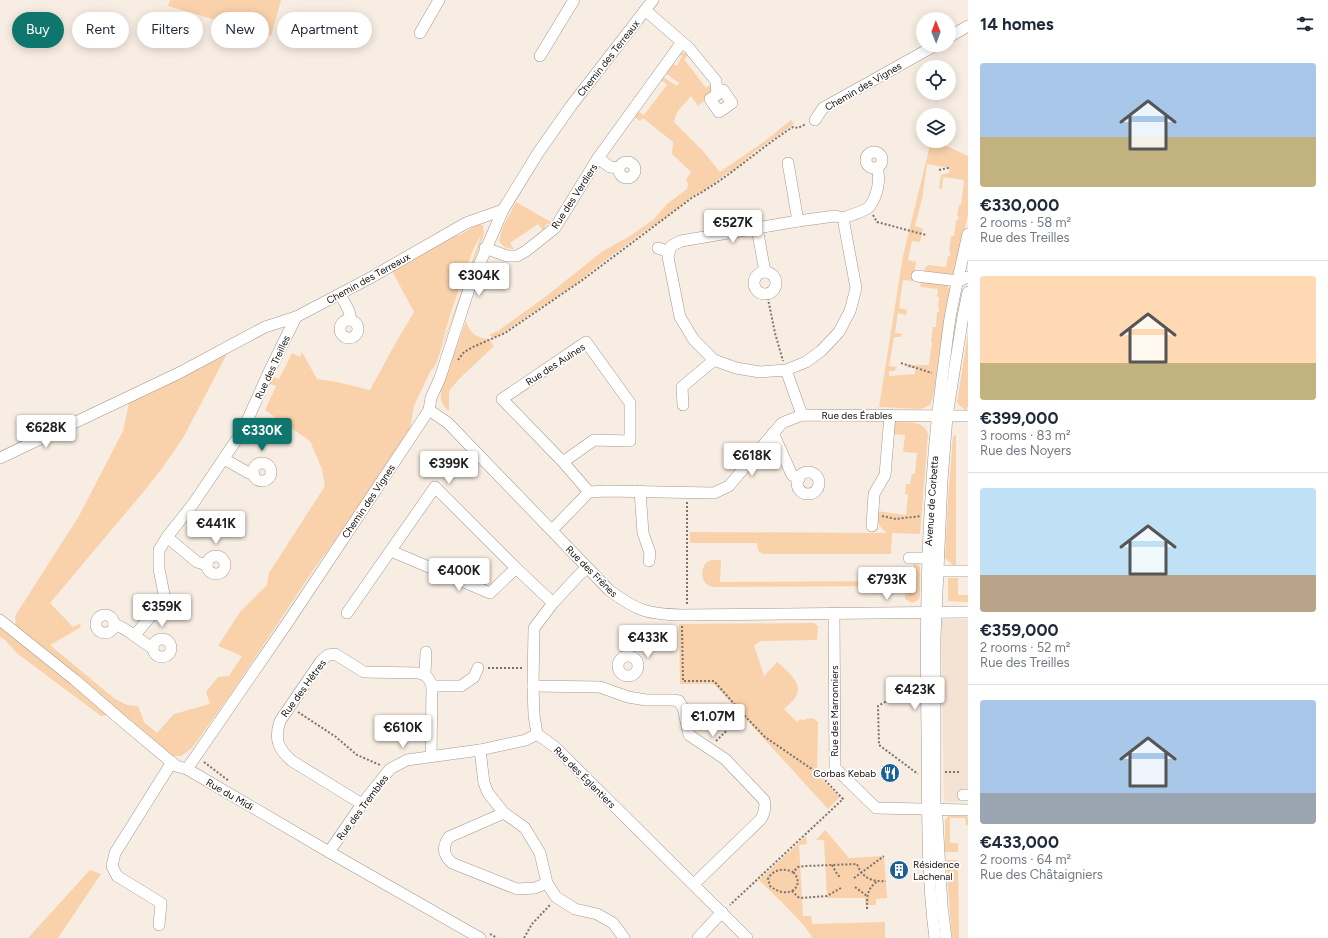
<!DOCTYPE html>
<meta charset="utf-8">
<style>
body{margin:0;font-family:Figtree,sans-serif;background:#f6f6f7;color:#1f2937;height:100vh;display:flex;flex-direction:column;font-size:15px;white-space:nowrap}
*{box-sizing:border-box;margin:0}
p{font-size:13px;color:#747a83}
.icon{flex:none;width:22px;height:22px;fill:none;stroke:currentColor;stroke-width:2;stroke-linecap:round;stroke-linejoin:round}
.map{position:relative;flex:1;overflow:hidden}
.sheet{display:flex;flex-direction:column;background:#fff;width:360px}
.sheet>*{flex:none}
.banner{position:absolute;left:12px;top:12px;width:380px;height:36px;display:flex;gap:8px}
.needle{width:26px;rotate:359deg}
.buttons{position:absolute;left:916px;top:12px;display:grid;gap:8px}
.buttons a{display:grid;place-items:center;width:40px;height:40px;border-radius:50%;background:#fff;box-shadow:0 2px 10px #0003;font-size:20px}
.price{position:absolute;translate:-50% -34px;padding:0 9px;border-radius:4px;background:#fff;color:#222;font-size:13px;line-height:26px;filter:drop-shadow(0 1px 2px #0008)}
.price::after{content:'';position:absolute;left:50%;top:24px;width:12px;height:9px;margin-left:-6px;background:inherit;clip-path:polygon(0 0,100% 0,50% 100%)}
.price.selected{background:#0f766e;color:#fff}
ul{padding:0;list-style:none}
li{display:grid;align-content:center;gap:8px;height:212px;padding:0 12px}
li+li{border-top:1px solid #e0e1e3}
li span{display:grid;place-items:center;height:124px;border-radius:4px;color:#555}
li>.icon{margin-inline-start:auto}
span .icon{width:72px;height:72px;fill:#fffc;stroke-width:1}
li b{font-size:17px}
h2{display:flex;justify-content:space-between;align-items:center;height:48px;padding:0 12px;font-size:17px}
.chip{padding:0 14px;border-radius:18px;background:#fff;box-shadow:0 2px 10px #0003;font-size:14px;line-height:36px}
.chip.selected{background:#0f766e;color:#fff}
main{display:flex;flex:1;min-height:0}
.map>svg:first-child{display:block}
.built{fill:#f4e2d2}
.green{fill:#f9d1ab;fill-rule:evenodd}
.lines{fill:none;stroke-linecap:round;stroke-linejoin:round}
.minor-casing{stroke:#a3988e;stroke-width:12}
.path{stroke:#7a736d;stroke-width:2;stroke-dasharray:2 2;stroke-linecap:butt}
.minor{stroke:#fff;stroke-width:11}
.labels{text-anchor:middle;stroke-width:3.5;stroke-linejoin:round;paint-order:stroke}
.street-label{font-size:10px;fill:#130f0c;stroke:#fff}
.poi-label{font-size:10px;fill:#130f0c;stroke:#fff;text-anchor:end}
</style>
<main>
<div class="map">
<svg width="968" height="938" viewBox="0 0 968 938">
<rect width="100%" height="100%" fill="#f8ede2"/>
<polygon class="built" points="968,619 968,801 948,802 945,801 944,798 941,620"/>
<g class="green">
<polygon points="170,0 281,0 271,36 168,6"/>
<path d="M687,52L690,54L684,59L706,88L713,83C714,91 709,94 704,98L705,100L698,106L691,96L677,112L674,122L703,151L720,172L765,141L791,120L794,124L753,153L733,171L727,173L708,188L694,195L658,223L645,231L595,268L573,286L501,334L493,338L489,335L498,331L545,297L603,251L630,236L653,220L667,204L687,189L688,184L686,180L691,172L672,154L673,142L643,118L640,121L633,116L637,111L644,115L667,85L661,80L663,77L677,86L679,83L665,73L672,64L677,66L682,56L679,54Z"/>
<polygon points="931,141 936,141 968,156 968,215 953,275 926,272 924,269 928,265 946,267 948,256 950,256 950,251 949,251 951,236 954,236 956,220 958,220 959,216 957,216 959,205 961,205 964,180 943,177 942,189 939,188 941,175 949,173 950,168 927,164 922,199 915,226 923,229 920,242 912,241 908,260 916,262 913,281 903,280 899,308 907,310 906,315 898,313 895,333 903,334 900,337 894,337 889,366 897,367 894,371 889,371 889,376 915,374 915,368 909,368 906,365 929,365 931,348 932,347 932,343 931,342 933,327 936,327 937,312 939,312 939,308 938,307 939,297 937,297 938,289 921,287 920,285 922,282 947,285 951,291 933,397 930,405 921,409 879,407 903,256"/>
<path d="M516,202L551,222L550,225L548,223L545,226V228L543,230L538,224L510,243L514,249C507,249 503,247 499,241L502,229Z"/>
<path d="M479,223L483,226L484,234L435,366L430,372L414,406L410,429L367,496L314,569L233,691L192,748L181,756H172L16,628L15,616L79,516L123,431L130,399L228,352L183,438L163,467L145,490L50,603L73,627L80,624L81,627L50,645L115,699L127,705L138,706L144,722L157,733L174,714L210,704L206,692L218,677L229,676L242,656L218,646L240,612L267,585L269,573L325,486L322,469L310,441L265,410L276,386L268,383L271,376L279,379L292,353L300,357L302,352L317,379L337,382L370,390L395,344L414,312L391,269L456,233L458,236L472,228L471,225ZM481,235V236L439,354L451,312L473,250Z"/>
<path d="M466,321C470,333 476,338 489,339L494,346L459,379L449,391V411C441,405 440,399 441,390Z"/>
<polygon points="968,333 968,407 967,407 967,412 957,403"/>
<path d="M895,422C908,423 923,419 928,434L920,534L892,533L891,554H764C757,552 758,549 757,543H690V532L887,533C878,525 877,523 877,511L906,515L908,495L905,494L906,484H910L912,474H915L917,453L903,452L905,435L893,434Z"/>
<polygon points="956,435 956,565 952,567 952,564 945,558 948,501 953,436"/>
<path d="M711,560H721L720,582L905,581L903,586L713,587C699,585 699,564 711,560Z"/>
<path d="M913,561L918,563L920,567V596L918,600L912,603L905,599V595C917,588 913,574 913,561Z"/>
<polygon points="948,578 958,578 958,595 968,595 968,602 948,601"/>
<path d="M814,623L818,626L817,640L761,641L754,645L764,676L777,662C787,671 805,684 795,698C792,702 788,705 784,709L797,722L801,719L803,721L805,719L813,718L818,722L817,775L840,797L828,809L714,684H680L679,624Z"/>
<polygon points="0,624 108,715 101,716 18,654 5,640 0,637"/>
<polygon points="948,816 966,816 968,817 968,825 966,825 965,818 950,818 950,843 958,843 958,852 945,852 945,821"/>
<polygon points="825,830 849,858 884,856 887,898 876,899 876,905 865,905 865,898 827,898 824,840 816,840"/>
<path d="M806,836L807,844L799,845L803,916H811L812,924L885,922V938H812C811,929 768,889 759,880Z"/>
<polygon points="946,860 958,860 959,938 952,938"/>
<polygon points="90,870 101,874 58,938 28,938"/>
</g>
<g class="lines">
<g class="minor-casing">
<g id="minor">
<polyline points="420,33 439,0"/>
<polyline points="949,37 968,26"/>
<polyline points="682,42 689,48 716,81 717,95"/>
<polyline points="540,56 574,0"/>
<polygon points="723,90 732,103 719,112 710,99"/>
<polyline points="815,120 823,108 936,45"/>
<circle cx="874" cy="160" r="8"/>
<polyline points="598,158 610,167 619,168"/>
<circle cx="627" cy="170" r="8"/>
<polyline points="788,163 798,221"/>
<path d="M843,218C849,216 865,211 869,207C877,197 881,180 877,168"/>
<polyline points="757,228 765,272"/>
<polyline points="485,248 507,256 517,256 526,251 555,228 598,158 682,42 645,10"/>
<polyline points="658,248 669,252"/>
<circle cx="765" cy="283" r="11"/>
<polyline points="917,276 958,281 968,277"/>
<polyline points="340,294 349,311 351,320"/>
<circle cx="349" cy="329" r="9"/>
<polyline points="786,370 806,362 821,351 839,332 850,311 856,288 843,218 835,216 798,221 681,241 671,246 668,257 680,317 694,340 714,360 736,368 760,372 786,370 802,415"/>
<polyline points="683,405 682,387 714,360"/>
<path d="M429,410L448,423L609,590C637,611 647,614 681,615L968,612"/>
<polyline points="773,433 792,475 799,479"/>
<polyline points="0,458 179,373 265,327 296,317 370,278 466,223 503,210"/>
<polyline points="224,459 247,472 254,475"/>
<polyline points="563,462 594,440 630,441 630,403 586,342 502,399 563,462 589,492"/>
<circle cx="262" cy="472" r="9"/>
<circle cx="808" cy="483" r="11"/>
<polyline points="640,491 643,533 650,553 649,561"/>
<polyline points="872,526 874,494 885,475 890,415"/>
<polyline points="552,530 589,492 607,491 714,493 729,486 782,423 802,415 968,416"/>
<polyline points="167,537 197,562 207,565"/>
<polyline points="391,551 490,593 516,568"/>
<circle cx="216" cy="565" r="9"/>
<polyline points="909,558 928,558"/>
<polyline points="587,568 579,575 553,603 534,628 533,686 534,715 537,734 555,747 747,938"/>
<polyline points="938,571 968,571"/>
<polyline points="347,613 435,487 516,568 553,603"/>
<polyline points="834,613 835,768 876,808 968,810"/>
<circle cx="105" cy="624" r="9"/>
<polyline points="0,620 75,680 120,719 176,766 187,769 329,852 480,938"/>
<path d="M114,624C129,629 139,641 153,648"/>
<polyline points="135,635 165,599 159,569 159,550 167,537 193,504 243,430 269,372 296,317"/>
<circle cx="162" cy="648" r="9"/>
<circle cx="628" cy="666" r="10"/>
<polyline points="425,674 426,652"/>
<polyline points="432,686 461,686 474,677 478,668"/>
<path d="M533,686L600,687L628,697L646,700H673L679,701L683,708L689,735L725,759L764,800C766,807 765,812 761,819L694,884"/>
<polyline points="480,750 484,783 488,793 504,813 525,828 540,853 547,883 556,897 575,909 597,914 613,923 624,938"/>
<polyline points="187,769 290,619 429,410 431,398 440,378 470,286 503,210 538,153 571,106 653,0"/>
<polyline points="963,795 968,795"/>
<path d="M362,804L292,761C278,749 274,739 280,721L321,661L328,655L335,654L364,672L418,673C427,675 429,678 432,686L431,756"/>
<path d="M504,813L449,837C442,847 443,855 452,863L517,889L535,888L547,883"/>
<polyline points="329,852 362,804 390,769 407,760 480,750 526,740 537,734"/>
<polyline points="159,925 161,903 117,876 112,866 115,853 172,762"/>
<polyline points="698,938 722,912"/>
<path d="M935,938C926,870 928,801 927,732C925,614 927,495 942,378C945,358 947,338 950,318C955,290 962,262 968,234"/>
<polyline points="946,938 942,906 937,818 935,809 935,637 942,480 947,416 963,316 968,292"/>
</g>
</g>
<g class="path">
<polyline points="939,170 948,168 949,166"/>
<polyline points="873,215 877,222 926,235"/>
<polyline points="767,294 775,333 783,361"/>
<path d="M458,360L464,352L473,347L505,333L581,281L693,197C729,178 758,149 793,127L798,128L806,124"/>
<polyline points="901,363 932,373"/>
<polyline points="687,502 687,606"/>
<polyline points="882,516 896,519 921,516"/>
<polyline points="682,626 683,681 714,681 744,715 765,737 819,774 843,799 730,905"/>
<polyline points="488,668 524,668"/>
<polyline points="917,684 878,706 879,745 918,774"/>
<polyline points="298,712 336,737 357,755 380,765"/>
<polyline points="716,741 743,715"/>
<polyline points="204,762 229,781"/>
<polyline points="945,772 960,772"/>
<polyline points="832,865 837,874 841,878"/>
<polyline points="854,878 884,856"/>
<polyline points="855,887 867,896"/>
<path d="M841,888L827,896L801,898L798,897L792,891C783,894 777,891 770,886L768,879C773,869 784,868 793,872L798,867L806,866L857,864C862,878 872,882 886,881"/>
<path d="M792,891C800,886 799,878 793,872"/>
<path d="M867,909C867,896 867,888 878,881"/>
<polyline points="490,934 497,938"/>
<polyline points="524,938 532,924 550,905"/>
</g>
<use href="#minor" class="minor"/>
</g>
<defs>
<g id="restaurant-disc" transform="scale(1)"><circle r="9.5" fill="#196094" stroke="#fff"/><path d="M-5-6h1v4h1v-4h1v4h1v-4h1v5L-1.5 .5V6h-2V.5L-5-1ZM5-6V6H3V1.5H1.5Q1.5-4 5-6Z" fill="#fff"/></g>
<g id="building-disc" transform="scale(1)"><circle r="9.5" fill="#196094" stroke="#fff"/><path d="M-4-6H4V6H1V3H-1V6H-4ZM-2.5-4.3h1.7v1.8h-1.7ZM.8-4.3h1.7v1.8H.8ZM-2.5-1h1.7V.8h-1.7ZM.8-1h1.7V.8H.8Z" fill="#fff"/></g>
</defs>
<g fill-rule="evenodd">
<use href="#restaurant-disc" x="890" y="773"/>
<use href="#building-disc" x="899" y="870"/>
</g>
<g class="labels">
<g class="street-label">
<text transform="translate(608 58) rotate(-52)" y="4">Chemin des Terreaux</text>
<text transform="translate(863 86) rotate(-30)" y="4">Chemin des Vignes</text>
<text transform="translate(574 196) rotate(-57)" y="4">Rue des Verdiers</text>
<text transform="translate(368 278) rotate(-29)" y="4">Chemin des Terreaux</text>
<text transform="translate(555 364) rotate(-33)" y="4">Rue des Aulnes</text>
<text transform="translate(272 367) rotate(-65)" y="4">Rue des Treilles</text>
<text x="857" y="419">Rue des Érables</text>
<text transform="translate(368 501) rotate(-56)" y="4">Chemin des Vignes</text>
<text transform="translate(931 501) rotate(-86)" y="4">Avenue de Corbetta</text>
<text transform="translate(592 571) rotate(45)" y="4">Rue des Frênes</text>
<text transform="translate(303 688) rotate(-54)" y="4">Rue des Hêtres</text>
<text transform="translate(834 711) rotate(-90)" y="4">Rue des Marronniers</text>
<text transform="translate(585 777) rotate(45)" y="4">Rue des Églantiers</text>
<text transform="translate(230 794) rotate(30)" y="4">Rue du Midi</text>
<text transform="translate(362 807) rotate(-53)" y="4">Rue des Trembles</text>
</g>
<g class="poi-label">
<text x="876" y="777">Corbas Kebab</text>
<text x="913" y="868" text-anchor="start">Résidence<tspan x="913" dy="12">Lachenal</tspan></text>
</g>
</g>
</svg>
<div class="buttons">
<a><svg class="needle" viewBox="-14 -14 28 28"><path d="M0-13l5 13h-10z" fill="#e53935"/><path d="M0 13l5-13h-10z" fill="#747a83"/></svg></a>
<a><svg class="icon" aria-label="locate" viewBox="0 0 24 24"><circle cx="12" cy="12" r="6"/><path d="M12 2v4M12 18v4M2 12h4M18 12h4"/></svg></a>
<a><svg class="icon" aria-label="layers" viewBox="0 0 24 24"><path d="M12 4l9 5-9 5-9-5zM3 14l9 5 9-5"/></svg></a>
</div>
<b class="price" style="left:733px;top:244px">€527K</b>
<b class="price" style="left:479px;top:297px">€304K</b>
<b class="price" style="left:46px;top:449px">€628K</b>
<b class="price selected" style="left:262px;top:452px">€330K</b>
<b class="price" style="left:752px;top:477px">€618K</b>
<b class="price" style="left:449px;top:485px">€399K</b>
<b class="price" style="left:216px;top:545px">€441K</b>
<b class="price" style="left:459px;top:592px">€400K</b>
<b class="price" style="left:887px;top:601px">€793K</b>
<b class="price" style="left:162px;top:628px">€359K</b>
<b class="price" style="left:648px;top:659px">€433K</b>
<b class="price" style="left:915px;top:711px">€423K</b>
<b class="price" style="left:713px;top:738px">€1.07M</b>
<b class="price" style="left:403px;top:749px">€610K</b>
<div class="banner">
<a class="chip selected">Buy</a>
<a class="chip">Rent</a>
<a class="chip">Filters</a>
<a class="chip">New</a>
<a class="chip">Apartment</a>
</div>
</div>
<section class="sheet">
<h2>14 homes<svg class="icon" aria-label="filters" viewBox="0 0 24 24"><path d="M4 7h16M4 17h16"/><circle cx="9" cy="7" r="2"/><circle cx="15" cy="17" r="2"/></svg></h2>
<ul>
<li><span style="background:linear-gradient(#a9c7e8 60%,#c2b280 0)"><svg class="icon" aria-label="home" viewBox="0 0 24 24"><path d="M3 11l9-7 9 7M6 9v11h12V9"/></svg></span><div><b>€330,000</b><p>2 rooms · 58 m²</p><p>Rue des Treilles</p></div></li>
<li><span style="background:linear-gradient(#ffd9b3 70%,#c2b280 0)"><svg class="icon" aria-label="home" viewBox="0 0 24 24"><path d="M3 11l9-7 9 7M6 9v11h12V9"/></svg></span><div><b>€399,000</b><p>3 rooms · 83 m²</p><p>Rue des Noyers</p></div></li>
<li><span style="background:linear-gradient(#bfe0f5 70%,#b9a48a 0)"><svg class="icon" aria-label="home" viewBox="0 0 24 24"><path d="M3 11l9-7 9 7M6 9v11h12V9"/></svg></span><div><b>€359,000</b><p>2 rooms · 52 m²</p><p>Rue des Treilles</p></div></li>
<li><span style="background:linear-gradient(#a9c7e8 75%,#9aa5b1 0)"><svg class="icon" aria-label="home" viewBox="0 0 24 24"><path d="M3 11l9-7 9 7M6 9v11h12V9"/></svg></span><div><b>€433,000</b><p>2 rooms · 64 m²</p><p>Rue des Châtaigniers</p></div></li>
</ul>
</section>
</main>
